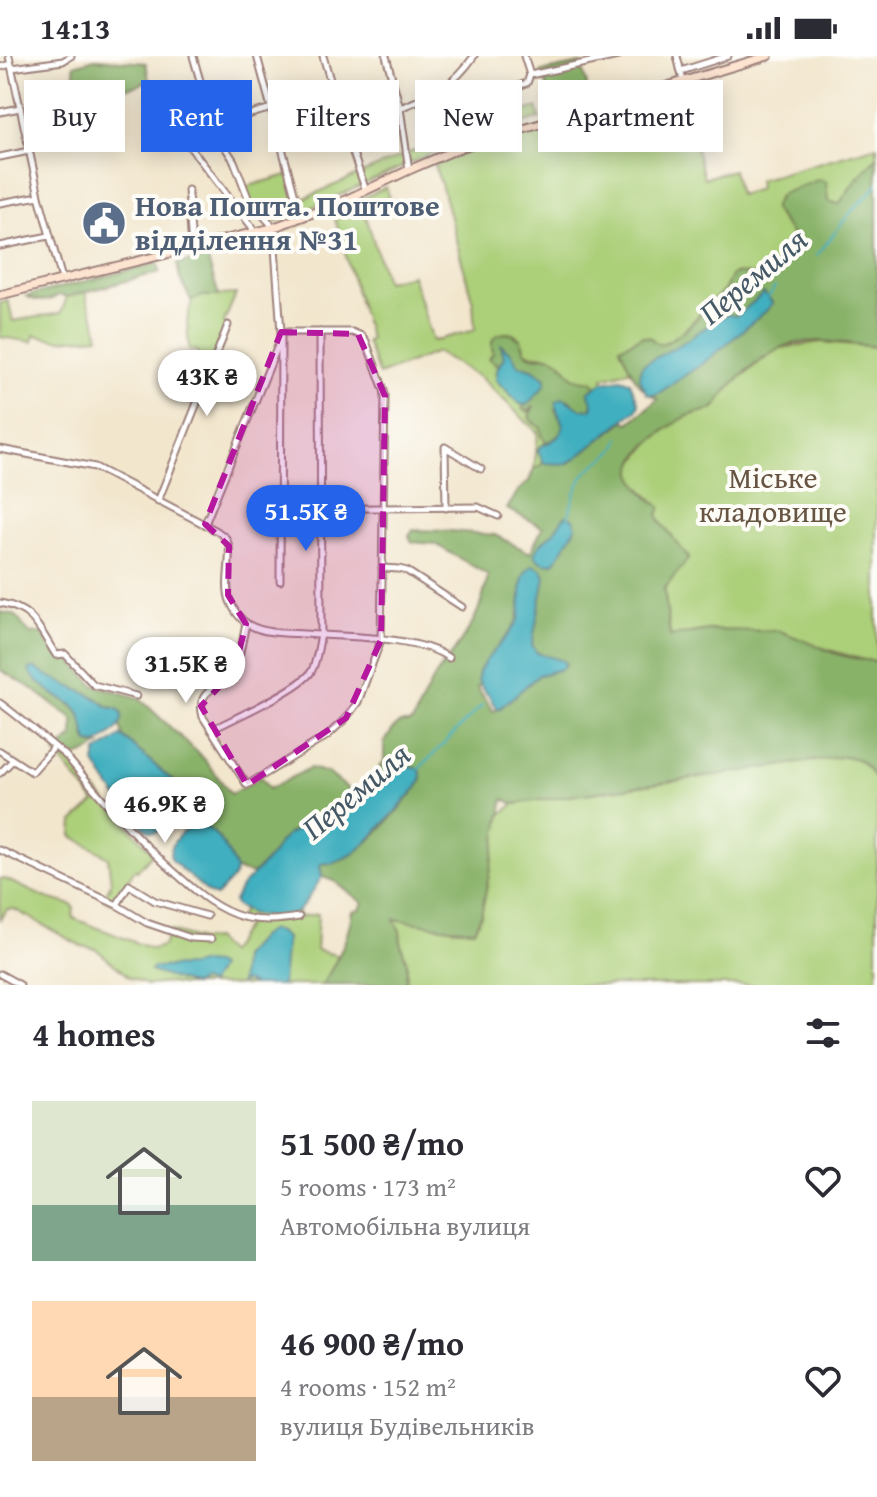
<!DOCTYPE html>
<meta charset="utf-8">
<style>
body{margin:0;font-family:"Gentium Book Plus",serif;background:#f7f7f7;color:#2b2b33;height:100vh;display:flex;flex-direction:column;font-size:30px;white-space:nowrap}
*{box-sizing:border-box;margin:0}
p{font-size:26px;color:#7c7c81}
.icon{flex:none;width:44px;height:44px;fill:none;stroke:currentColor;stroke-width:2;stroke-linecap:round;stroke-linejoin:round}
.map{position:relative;height:929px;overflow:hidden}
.panel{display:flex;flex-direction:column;background:#fff;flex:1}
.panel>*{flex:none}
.hud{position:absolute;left:24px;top:24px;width:830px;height:72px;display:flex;gap:16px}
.price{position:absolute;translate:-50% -68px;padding:0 18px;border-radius:28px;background:#fff;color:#222;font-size:26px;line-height:52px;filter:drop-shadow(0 2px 4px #0008)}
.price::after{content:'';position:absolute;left:50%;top:48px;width:24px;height:18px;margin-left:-12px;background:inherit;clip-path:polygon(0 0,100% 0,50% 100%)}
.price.active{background:#2563eb;color:#fff}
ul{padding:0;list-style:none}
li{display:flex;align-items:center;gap:24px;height:200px;padding:0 32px}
li span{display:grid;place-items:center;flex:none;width:224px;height:160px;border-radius:0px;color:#555}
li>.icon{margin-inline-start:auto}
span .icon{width:96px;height:96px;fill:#fffc;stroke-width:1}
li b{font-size:34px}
h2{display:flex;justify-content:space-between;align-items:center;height:96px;padding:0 32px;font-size:34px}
.chip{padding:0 28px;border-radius:0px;background:#fff;box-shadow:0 4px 20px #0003;font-size:28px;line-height:72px}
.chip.active{background:#2563eb;color:#fff}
.status{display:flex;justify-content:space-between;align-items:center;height:56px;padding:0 40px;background:#fff;direction:ltr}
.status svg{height:22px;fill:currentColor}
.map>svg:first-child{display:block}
.green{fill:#accf79;stroke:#7b7752;stroke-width:2}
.forest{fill:#89b269;stroke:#6a684a;stroke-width:2;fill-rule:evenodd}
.water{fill:#41afbf;stroke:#466775;stroke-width:2}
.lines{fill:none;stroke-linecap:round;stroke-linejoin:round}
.stream{stroke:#41afbf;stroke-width:2}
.minor-casing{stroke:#9e827c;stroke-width:9}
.secondary-casing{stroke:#9e827c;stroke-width:11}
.minor{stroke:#fff;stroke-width:5}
.secondary{stroke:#fde4d1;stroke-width:7}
.marked{fill:#b5179e;fill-opacity:0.2;stroke:#b5179e;stroke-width:6;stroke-dasharray:16 10;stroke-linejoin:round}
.labels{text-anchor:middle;stroke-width:8;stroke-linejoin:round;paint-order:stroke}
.service-label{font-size:30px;font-weight:bold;fill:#4e5e75;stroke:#fdfcf7;text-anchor:start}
.park-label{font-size:30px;fill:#675442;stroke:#fdfcf7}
.water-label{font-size:32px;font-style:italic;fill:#465966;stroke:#fdfcf7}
</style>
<div class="status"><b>14:13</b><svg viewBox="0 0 49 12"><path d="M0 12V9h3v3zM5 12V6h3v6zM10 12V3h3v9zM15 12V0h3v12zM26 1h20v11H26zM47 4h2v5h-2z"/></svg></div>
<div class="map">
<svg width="877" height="929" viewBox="0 0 877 929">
<rect width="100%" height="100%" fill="#fdfcf7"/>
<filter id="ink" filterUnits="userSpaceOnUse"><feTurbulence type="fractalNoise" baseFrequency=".0125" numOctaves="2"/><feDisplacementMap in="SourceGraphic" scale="16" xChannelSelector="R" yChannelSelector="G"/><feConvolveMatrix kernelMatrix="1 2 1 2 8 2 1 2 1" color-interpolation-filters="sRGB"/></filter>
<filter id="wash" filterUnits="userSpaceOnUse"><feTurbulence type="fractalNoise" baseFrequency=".006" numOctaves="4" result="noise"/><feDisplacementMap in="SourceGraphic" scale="32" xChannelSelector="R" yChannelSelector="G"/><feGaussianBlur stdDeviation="1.8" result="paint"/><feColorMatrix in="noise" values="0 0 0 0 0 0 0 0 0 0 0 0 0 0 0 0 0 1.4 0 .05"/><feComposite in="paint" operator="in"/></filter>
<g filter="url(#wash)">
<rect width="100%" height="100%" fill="#f2e6cd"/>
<g class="green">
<path d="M646,42L654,67L686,57L704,122L733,114L739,139L759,133L758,124L877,90V101L855,125L839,149L828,145L826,140L778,141L774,154L794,182C789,196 775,210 763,221C752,223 737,227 727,233C702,247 689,282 658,288L649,281L643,280L620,291L631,314L603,322L604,326L597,330L591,325C567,326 571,312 555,302C545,296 535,303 525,295C521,283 520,278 505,277L493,297L494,307L499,309L495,317L520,348L524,350V355L536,347L529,361L533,367L541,372L542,381L546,386L540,391L541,401L544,407L534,413L538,377L481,322L437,296L379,319L366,285L370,283L333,156L386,131L390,144L364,154L386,225L412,219L433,285L475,274L473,247L441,128L434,109L462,97Z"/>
<polygon points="537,51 540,62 455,87 300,157 270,167 249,144 245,131 291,118 298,145 450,79"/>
<polygon points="87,236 87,245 94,261 99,281 59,284 34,279 32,286 0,281 0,247 8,245 13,265 61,257 67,241"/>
<polygon points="236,238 224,266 226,269 209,312 202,310 201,301 197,302 198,295 190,294 189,291 187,265 191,249 191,244 203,240"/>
<polygon points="821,286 877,291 877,605 864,604 816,590 709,574 670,580 664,533 688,502 660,465 658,459 660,451 635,426 632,417 633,408 655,380 685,361 714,352 722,340 740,322 763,303 781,292"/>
<polygon points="59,694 153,797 137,815 135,813 113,847 104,843 111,827 108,801 72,780 73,766 95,746 55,697"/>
<path d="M840,701C865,700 864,709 877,725V929H406L407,907L401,889L400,875L393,863L450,872L474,874L481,859L500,759L514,748Z"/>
<path d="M0,823H5L44,841L72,849L74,853L73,860L75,863L152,893L163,890L170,875L200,884L214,883L228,897L247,869L238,864L243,854C261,862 279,863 298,856L299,861L318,858L316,894L340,900L322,929H182L170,927L147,929L129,921L96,893L81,890L14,853H7L0,863Z"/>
</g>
<g class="forest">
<polygon points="95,3 146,7 149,24 139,29 122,33 117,38 88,45 80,42 76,34 74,9"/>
<polygon points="581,8 587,29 586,32 553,40 550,38 541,16"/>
<path d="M877,101V291C849,287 807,280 780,292C761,301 741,319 727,334C722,340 718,350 712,353C705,356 696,356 688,360C673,367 633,395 633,413C632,428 650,444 661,451L658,459L660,465L689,502L664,533L670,580L709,574L780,575L840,599L864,604L877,605V725C864,709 864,700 840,701L514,748L504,743L481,859L474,874L450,872L394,863L400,875L401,889L407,907L406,929H322C338,903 348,885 352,855L360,853L363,847L334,825L322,821L320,809L323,807C353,814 399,752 417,732L422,724L419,713L408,710L403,711L389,720L366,742L344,759L332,761L328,764L302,771L291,776L279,787L273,798L253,818L236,814L219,782L204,769L208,758L206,746L191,741L123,681L120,669L119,654L107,650L93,640L60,627L48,634C72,650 83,650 86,683L92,688L100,689C85,699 74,706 59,694L73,680V663L31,632L0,614V556L15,559L30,578L42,577L55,598H65L94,629L139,642L204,703L231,738L261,721L269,733L310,712L328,717L351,735L360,734L373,721L384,705V687L394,672L400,667H409L413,665C420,649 427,633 436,619C462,583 480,566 488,519L435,488L412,486L409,480L413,474L450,475L495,479L530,497L543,471L507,453L518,435L529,425L534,413L544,407H569L624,365L629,367L658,343C637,335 629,310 620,291L643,280L649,281L658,288L665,287L686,273L724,235L732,218C743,215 755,223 765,219L791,190L794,182L774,154V149L781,138L820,123L826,126L828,145L839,148L855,125ZM522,525L533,593C542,603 557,599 566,608L561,613L539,619L499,653L493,655L477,631L480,629L481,612L512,574L517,565L520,554Z"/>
<polygon points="207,202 219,240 203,240 191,244 180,223 177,208"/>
<path d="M158,207L160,216L67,241L59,239C48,247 38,246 26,240Z"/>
<path d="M505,277L512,278L521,284C523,289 524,297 530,299C539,303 547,297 555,302C571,312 567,326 591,325L597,330L590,335L589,338L593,346L591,354L581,353L567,343L555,353L563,368C562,379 556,383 546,386L542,380L541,372L530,363V358L534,350L528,356L522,353L524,350L527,349L532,313L518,309L512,298L502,290L504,301L499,309L489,303L493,297C490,285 492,279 505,277Z"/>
</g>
<g class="water">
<path d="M764,237L773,247L766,255L706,305L659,337L654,339L647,338C642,328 635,317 644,308L681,288L715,265L729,258L734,260L738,259Z"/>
<polygon points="501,289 512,298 518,309 532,313 546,322 545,329 527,349 520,348 496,324 497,313 504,301"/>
<path d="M621,323L630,326L639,348L636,354L575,403L565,408L544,407L538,395L540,391C546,387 554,385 559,380C570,366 554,360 556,346L563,342L581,353L591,354L593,349L589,338V335L604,326Z"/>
<path d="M566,460L574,463L576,472L555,506C547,510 539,506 534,499C538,488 544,485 553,477C558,471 560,465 566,460Z"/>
<path d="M533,509L542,514L545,521L532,589L537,597L564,605L565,610L561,613L539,619L499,653C493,649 492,645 488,639C484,634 479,630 478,623C477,605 513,581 519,561C524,543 515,521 533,509Z"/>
<path d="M31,612H35C53,624 72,631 92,640C98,642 102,648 108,651C110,652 118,652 120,655C130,668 105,683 97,688L89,687C82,676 86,662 75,651C71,647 64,644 58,641C48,634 35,625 29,615Z"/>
<path d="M121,680L123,681L191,741L190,750L158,775C152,776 152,777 146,773C129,760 105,725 95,707L97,696Z"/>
<path d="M408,710C422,711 425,720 417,732L365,788L353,798L332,808L326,807L321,808L320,812L322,821C315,830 304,852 295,857C277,867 251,860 235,849L234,845L241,831L273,798L279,787L287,779L302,771L328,764L332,760L344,759L348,750L366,742L389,720Z"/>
<path d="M199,768C218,774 229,796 236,814L234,821L216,840L210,838L171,804C166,788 184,771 199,768Z"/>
<polygon points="271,874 279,876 286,882 282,929 254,929 244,925 240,928 242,901 261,880"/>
<polygon points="204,907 214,908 219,911 210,928 201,925 193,929 150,915 154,911 191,910"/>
</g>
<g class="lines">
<g class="stream">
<path d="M816,200C829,186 838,171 850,157C859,146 869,140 877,128"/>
<polyline points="768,242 775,231"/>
<path d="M568,462C572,447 576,431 584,419C594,405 617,400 619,382"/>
<polyline points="418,714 482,649"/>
</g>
</g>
</g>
<g filter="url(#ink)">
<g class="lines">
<g class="minor-casing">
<g id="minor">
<polyline points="9,0 39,140 62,223"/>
<polyline points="193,0 214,74 234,105 249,144 270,167 274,178 281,276 280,525"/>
<polyline points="257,0 301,162"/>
<polyline points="323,0 343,68 366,135"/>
<polyline points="386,0 400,52 409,114"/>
<polyline points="524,0 530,19"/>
<polyline points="677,0 683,25"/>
<polyline points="0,11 11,8"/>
<polyline points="12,12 63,5 71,0"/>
<polyline points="681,15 728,0"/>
<polyline points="434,38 442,56 527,27 530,19 618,0"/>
<path d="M400,52C434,38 452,32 474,0"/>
<polyline points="162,55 252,171 253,177"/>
<polyline points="0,56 20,52"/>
<polyline points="212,69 272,52"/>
<polyline points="281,83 343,68"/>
<polyline points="0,101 29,95"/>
<polyline points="188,134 192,192"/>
<polyline points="0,147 39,140"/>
<polyline points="0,190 49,180"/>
<path d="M0,393L95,411L217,475L226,482L229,490C231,507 224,529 230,545C234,555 241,564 249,569C266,578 286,577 304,578C344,581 417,579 449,602"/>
<polyline points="158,445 228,269"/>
<polyline points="446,452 445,391 481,413"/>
<polyline points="280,453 478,451 498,460"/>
<polyline points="205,468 279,287"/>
<polyline points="382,512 399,513 407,515 462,551"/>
<path d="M0,547C34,553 38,571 56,599L65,598L94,629L136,640"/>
<path d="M246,567C243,581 241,598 235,611C225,633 194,630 203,661L247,729L327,680L346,662L358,646L381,584L385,340L384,334L366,285L362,280L352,276H281"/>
<path d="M0,647C23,664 44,682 66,700C102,743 138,785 181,822C199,838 218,854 243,861C262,866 280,864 299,861"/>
<path d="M211,674C231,664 300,633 311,616C317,606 318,591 321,579L320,276"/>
<polyline points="0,695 32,716 54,691"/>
<polyline points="0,717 13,704"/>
<polyline points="0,794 117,849 147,867 191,882 211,883"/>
<polyline points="117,849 129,829 155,845 207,860"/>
<polyline points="0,918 20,929"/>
</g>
</g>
<g class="secondary-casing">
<polyline id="secondary" points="0,239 272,172 337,148 409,114 460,92 768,0"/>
</g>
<use href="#minor" class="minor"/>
<use href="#secondary" class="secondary"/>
</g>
</g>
<path class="marked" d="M281,276L358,278L385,340L381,584L346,662L247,729L201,650L234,615L246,568L228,539L229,490L205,468Z"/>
<defs>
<g id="civic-disc" transform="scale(2.3)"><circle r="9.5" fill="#5c6f8a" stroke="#fdfcf7"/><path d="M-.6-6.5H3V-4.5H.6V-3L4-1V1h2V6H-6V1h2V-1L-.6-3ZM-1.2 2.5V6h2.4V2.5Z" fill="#fff"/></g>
</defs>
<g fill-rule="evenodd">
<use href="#civic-disc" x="104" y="167"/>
</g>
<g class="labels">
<g class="service-label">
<text x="135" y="160">Нова Пошта. Поштове<tspan x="135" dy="34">відділення №31</tspan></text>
</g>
<g class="park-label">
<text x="773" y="432">Міське<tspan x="773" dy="34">кладовище</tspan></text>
</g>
<g class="water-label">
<text transform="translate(753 220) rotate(-40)" y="11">Перемиля</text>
<text transform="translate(356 735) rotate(-40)" y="11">Перемиля</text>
</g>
</g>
</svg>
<b class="price" style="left:207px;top:362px">43K ₴</b>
<b class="price active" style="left:306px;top:497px">51.5K ₴</b>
<b class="price" style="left:186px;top:649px">31.5K ₴</b>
<b class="price" style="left:165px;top:789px">46.9K ₴</b>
<div class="hud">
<a class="chip">Buy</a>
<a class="chip active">Rent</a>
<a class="chip">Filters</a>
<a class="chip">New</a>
<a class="chip">Apartment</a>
</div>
</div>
<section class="panel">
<h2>4 homes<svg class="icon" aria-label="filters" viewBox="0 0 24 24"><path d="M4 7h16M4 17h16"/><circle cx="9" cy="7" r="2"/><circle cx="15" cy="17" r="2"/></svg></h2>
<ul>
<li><span style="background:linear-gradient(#dfe7d0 65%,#7fa58c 0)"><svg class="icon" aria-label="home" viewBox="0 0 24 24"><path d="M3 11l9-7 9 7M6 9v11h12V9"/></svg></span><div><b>51 500 ₴/mo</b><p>5 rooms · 173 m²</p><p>Автомобільна вулиця</p></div><svg class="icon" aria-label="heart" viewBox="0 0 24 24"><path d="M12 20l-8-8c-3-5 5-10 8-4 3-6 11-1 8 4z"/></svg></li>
<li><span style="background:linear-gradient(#ffd9b3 60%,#b9a48a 0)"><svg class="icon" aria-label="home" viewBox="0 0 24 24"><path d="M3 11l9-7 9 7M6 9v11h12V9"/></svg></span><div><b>46 900 ₴/mo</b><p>4 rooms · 152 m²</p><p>вулиця Будівельників</p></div><svg class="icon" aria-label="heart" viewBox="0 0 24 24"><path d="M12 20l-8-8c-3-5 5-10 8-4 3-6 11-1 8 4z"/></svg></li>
</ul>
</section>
